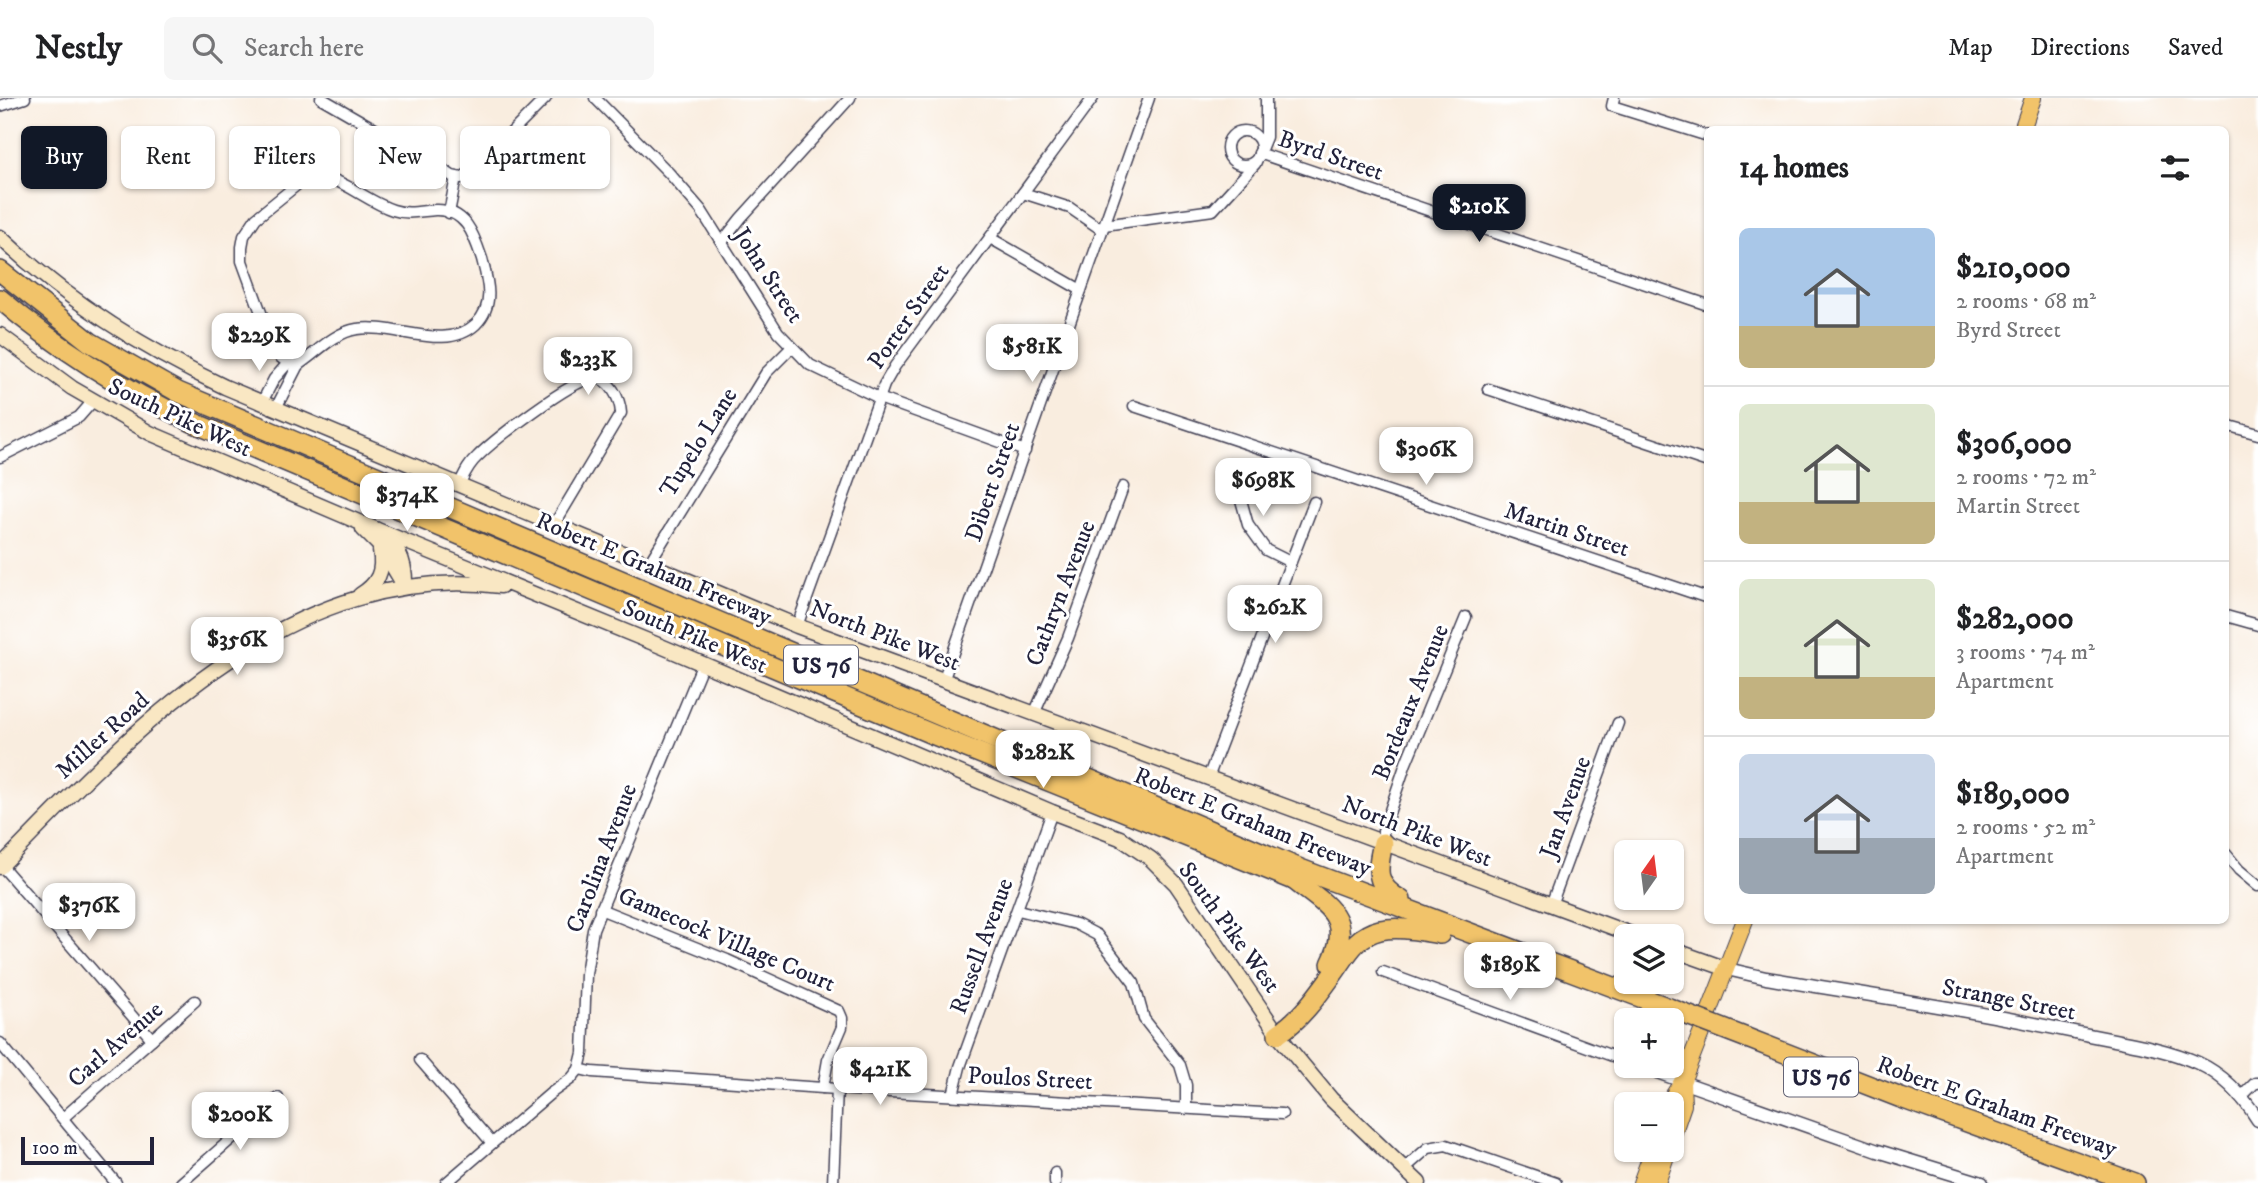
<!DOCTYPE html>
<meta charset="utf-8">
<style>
body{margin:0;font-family:"IM FELL DW Pica",serif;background:#f6f6f6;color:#202124;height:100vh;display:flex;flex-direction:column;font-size:26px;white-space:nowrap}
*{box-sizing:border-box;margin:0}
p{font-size:23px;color:#757577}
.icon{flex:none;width:38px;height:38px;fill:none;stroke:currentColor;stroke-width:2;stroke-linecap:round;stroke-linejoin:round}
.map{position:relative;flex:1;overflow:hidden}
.panel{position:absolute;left:1704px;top:28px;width:525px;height:798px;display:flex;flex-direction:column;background:#fff;border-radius:10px;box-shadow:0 2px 5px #0004}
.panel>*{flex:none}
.hud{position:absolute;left:21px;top:28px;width:665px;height:63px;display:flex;gap:14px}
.needle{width:46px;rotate:14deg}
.controls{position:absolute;left:1614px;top:742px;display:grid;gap:14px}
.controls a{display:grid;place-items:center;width:70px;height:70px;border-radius:10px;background:#fff;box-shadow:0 2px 5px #0004;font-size:35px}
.scale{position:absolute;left:21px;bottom:18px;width:133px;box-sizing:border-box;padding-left:7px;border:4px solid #22223b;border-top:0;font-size:19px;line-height:24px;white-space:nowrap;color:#22223b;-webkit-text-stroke:5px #fff;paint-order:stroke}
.price{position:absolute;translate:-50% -60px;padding:0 16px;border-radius:14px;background:#fff;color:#222;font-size:23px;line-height:46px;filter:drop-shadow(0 2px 4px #0008)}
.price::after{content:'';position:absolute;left:50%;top:42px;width:21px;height:16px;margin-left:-10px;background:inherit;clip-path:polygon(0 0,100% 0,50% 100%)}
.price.selected{background:#111827;color:#fff}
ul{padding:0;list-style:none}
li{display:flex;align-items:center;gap:21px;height:175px;padding:0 35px}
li+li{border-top:2px solid #e0e0e0}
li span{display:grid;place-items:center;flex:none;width:196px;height:140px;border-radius:10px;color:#555}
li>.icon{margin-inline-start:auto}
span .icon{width:84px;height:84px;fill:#fffc;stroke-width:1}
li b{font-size:30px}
h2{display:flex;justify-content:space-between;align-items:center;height:84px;padding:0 35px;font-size:30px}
.pill{padding:0 24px;border-radius:10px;background:#fff;box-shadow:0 2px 5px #0004;font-size:24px;line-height:63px}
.pill.selected{background:#111827;color:#fff}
header{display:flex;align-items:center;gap:42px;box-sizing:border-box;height:98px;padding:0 35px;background:#fff;border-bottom:2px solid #e0e0e0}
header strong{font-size:33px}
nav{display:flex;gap:38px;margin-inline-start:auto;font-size:24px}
.search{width:490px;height:63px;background:#f6f6f6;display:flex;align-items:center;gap:18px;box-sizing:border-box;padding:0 24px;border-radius:10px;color:#757577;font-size:26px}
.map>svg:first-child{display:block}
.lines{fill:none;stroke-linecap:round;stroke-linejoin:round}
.minor-casing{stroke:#424054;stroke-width:13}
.tertiary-casing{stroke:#424054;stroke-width:15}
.secondary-casing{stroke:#424054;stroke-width:17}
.primary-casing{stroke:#424054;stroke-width:18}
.motorway-casing{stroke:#424054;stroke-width:22}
.minor{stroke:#fff;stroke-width:10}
.tertiary{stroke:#fff;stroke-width:12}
.secondary{stroke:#f9e7c3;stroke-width:14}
.primary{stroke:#f1c36a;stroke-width:16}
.motorway{stroke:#f1c36a;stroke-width:19}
.motorway-bridge-casing{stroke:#424054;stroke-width:22;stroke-linecap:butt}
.motorway-bridge{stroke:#f1c36a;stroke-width:19}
.labels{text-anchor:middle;stroke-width:6;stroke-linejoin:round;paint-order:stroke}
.shield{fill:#fff;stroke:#646476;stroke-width:2}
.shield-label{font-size:23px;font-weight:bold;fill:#22223b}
.street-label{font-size:24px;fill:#22223b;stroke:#fff}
</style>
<header>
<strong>Nestly</strong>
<div class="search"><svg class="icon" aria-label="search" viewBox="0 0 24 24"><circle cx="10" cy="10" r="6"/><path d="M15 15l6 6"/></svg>Search here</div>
<nav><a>Map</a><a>Directions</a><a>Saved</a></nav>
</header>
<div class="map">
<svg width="2258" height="1085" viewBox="0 0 2258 1085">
<rect width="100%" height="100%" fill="#fff"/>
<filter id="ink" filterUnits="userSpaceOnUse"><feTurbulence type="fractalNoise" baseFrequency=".0143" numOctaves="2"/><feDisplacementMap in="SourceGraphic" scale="14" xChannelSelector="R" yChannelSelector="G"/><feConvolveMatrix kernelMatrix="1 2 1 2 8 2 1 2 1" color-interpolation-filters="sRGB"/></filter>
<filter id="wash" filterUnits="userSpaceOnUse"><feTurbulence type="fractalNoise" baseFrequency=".00686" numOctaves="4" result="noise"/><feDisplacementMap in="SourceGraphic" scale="28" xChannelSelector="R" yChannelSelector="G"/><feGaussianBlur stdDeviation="1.57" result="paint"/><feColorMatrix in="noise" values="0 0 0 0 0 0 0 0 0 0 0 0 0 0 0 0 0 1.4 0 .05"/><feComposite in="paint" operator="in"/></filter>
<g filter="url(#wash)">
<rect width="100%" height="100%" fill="#f9eddf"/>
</g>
<g filter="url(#ink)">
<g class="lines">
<g class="minor-casing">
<g id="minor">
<polyline points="321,0 427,61 452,78 461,80 474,72 546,0"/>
<polyline points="595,0 669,75 701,112 778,234 810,267 879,300 1025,353"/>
<polyline points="1614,0 1612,8 1708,38"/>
<polyline points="0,8 25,0"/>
<circle cx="1244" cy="50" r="17"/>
<polyline points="1259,55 1708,207"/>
<path d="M326,79C350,86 369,104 393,112C408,117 421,113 435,112C466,111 474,137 482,161C488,184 495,207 476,226C445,255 395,225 357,231C335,234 316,255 298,267L288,265L279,258L270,239L242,163V149L244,138L256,120L298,86L313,81Z"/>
<polyline points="1023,95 1070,110 1102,132"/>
<polyline points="449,115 456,79"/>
<polyline points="1104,127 1213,112 1255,66 1266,39 1266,0"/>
<polyline points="990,140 1081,192"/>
<polyline points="722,144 741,120 850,0"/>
<polyline points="1488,291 1708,364"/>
<polyline points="262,304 274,281 288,265"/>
<polyline points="1134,308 1708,500"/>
<polyline points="276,310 298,267"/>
<polyline points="2226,327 2258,336"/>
<polyline points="0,359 79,319 93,303"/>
<polyline points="1246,370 1241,402 1248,427 1266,452 1290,464"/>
<path d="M459,387C464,377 468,367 477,359C494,342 571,282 593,280C610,279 620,301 621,315L554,427"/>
<polyline points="648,467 766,275 792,249"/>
<polyline points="2226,518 2258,527"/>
<polyline points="797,528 884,287 895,268 1093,0"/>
<polyline points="943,583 1149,0"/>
<polyline points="1034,616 1068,540 1123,389"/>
<polyline points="1208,680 1314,404"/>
<polyline points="1383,745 1383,733 1406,665 1466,519"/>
<polyline points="2226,756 2239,772 2258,788"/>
<polyline points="1,767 152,941"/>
<polyline points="1551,807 1618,625"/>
<polyline points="600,811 727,862 839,913 842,920 842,929 828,962 823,990"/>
<polyline points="1018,812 1076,826 1097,837 1134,885 1144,921 1180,967 1186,987 1186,1009"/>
<polyline points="1383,874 1626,963"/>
<polyline points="0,945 116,1085"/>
<polyline points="420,962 492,1045"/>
<polyline points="1637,968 1682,984"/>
<polyline points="579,971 592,974 837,991 1282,1016"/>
<polyline points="953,997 960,969 1052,714"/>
<polyline points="2241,999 2255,985 2258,985"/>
<polyline points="63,1020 195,903"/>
<polyline points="1404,1071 1428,1050 1446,1047 1556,1085"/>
<polyline points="1055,1075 1055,1085"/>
<polyline points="181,1085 278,1000"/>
<polyline points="446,1085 551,995 571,981 579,971 583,955 586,876 593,831 703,565"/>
<polyline points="833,1085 837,991"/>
</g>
</g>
<g class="tertiary-casing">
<g id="tertiary">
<path d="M1727,871L1766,880C1870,897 1976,913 2079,935C2116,943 2163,949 2198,965C2224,977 2243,998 2258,1022"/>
<polyline points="1682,984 1878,1053 1982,1085"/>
</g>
</g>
<g class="secondary-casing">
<g id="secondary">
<path d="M0,139C67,203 142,250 225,289L797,528L1636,838"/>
<path d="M0,237L72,290L150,335L375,431C398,445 406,463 405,489"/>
<polyline points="363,431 382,450 405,489"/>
<polyline points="375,431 663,549 1052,714 1120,740 1151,761 1176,786 1282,942 1331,1001 1419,1085"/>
<path d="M360,497C378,486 384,473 380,453"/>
<path d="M0,769C133,632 291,462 501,488"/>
<polyline points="1671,851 1727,871"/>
</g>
</g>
<g class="primary-casing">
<g id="primary">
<polyline points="2022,32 2033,0"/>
<polyline points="1668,1006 1682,984 1745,822"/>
<polyline points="1671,1042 1683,1007 1682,984"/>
<polyline points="1641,1085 1653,1052"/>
<polyline points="1657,1085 1668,1052"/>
</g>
</g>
<g class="motorway-casing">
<g id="motorway">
<polyline points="0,173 90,244 178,294 1303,772 1669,910"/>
<path d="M0,201C59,251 123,291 192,324L932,636L1299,784"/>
<path d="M1383,745C1377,771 1374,788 1401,802"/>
<path d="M1294,782C1327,808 1354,819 1331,866"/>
<path d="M1278,936C1301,921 1317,898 1333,876C1347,857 1355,838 1380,832C1400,828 1420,833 1440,836"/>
<polyline points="1747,940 1901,1000 2135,1085"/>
</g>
</g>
<use href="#minor" class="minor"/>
<use href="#tertiary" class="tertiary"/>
<use href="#secondary" class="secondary"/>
<use href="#primary" class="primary"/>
<use href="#motorway" class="motorway"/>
<g class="motorway-bridge-casing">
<polyline id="motorway-bridge" points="1669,910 1747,940"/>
</g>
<use href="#motorway-bridge" class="motorway-bridge"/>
</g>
</g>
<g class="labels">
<g class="shield">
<rect x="784" y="547.5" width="74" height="39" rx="5"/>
<rect x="1784" y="959.5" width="74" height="39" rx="5"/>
</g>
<g class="shield-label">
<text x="821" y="575">US 76</text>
<text x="1821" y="987">US 76</text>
</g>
<g class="street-label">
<text transform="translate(1331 57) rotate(19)" y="8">Byrd Street</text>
<text transform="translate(769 177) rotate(57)" y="8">John Street</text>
<text transform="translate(908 218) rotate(-55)" y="8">Porter Street</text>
<text transform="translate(180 319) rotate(25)" y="8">South Pike West</text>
<text transform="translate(698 344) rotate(-58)" y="8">Tupelo Lane</text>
<text transform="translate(992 384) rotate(-71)" y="8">Dibert Street</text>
<text transform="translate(1567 431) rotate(18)" y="8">Martin Street</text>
<text transform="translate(654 470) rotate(23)" y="8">Robert E Graham Freeway</text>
<text transform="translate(1060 495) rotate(-69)" y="8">Cathryn Avenue</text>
<text transform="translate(885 537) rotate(21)" y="8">North Pike West</text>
<text transform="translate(695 538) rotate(23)" y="8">South Pike West</text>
<text transform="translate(1410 604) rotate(-68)" y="8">Bordeaux Avenue</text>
<text transform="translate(102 637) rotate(-42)" y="8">Miller Road</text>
<text transform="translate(1565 709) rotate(-70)" y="8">Jan Avenue</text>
<text transform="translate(1253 723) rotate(22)" y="8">Robert E Graham Freeway</text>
<text transform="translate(1417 733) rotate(21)" y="8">North Pike West</text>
<text transform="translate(601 760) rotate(-69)" y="8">Carolina Avenue</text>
<text transform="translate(1230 829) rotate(54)" y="8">South Pike West</text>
<text transform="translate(727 841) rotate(23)" y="8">Gamecock Village Court</text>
<text transform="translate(981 848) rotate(-70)" y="8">Russell Avenue</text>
<text transform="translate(2009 901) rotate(11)" y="8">Strange Street</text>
<text transform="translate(115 946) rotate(-41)" y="8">Carl Avenue</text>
<text transform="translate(1030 980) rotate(3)" y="8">Poulos Street</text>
<text transform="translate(1997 1008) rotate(20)" y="8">Robert E Graham Freeway</text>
</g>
</g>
</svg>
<div class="controls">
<a><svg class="needle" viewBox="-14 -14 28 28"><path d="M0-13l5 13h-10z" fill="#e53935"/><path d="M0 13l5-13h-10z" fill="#757577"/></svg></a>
<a><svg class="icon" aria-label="layers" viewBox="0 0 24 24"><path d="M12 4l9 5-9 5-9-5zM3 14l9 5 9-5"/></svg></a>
<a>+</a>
<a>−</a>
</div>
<div class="scale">100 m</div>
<b class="price selected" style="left:1479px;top:146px">$210K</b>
<b class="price" style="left:259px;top:275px">$229K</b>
<b class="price" style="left:1032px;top:286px">$581K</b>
<b class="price" style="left:588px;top:299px">$233K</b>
<b class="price" style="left:1426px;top:389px">$306K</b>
<b class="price" style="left:1263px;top:420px">$698K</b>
<b class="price" style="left:407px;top:435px">$374K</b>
<b class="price" style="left:1275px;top:547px">$262K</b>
<b class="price" style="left:237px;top:579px">$356K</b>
<b class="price" style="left:1043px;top:692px">$282K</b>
<b class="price" style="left:89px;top:845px">$376K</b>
<b class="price" style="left:1510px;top:904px">$189K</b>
<b class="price" style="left:880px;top:1009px">$421K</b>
<b class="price" style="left:240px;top:1054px">$200K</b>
<div class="hud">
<a class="pill selected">Buy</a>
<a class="pill">Rent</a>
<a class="pill">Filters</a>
<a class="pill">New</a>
<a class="pill">Apartment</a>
</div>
<section class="panel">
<h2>14 homes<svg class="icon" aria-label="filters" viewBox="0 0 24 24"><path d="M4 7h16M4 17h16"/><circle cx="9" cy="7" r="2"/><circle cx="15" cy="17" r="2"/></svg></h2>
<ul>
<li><span style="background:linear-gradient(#a9c7e8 70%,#c2b280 0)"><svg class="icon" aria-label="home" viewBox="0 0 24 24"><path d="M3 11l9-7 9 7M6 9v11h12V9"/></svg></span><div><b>$210,000</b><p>2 rooms · 68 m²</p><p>Byrd Street</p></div></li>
<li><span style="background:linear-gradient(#dfe7d0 70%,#c2b280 0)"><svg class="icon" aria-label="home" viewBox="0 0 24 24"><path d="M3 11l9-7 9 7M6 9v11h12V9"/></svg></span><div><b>$306,000</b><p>2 rooms · 72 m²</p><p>Martin Street</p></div></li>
<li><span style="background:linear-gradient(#dfe7d0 70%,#c2b280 0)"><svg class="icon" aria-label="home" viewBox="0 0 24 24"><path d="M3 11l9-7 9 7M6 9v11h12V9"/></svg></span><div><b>$282,000</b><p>3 rooms · 74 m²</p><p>Apartment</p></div></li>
<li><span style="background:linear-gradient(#c9d6e8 60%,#9aa5b1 0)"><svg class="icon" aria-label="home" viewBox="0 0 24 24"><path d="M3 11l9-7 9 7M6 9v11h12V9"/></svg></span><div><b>$189,000</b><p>2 rooms · 52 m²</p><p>Apartment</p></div></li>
</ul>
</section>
</div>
